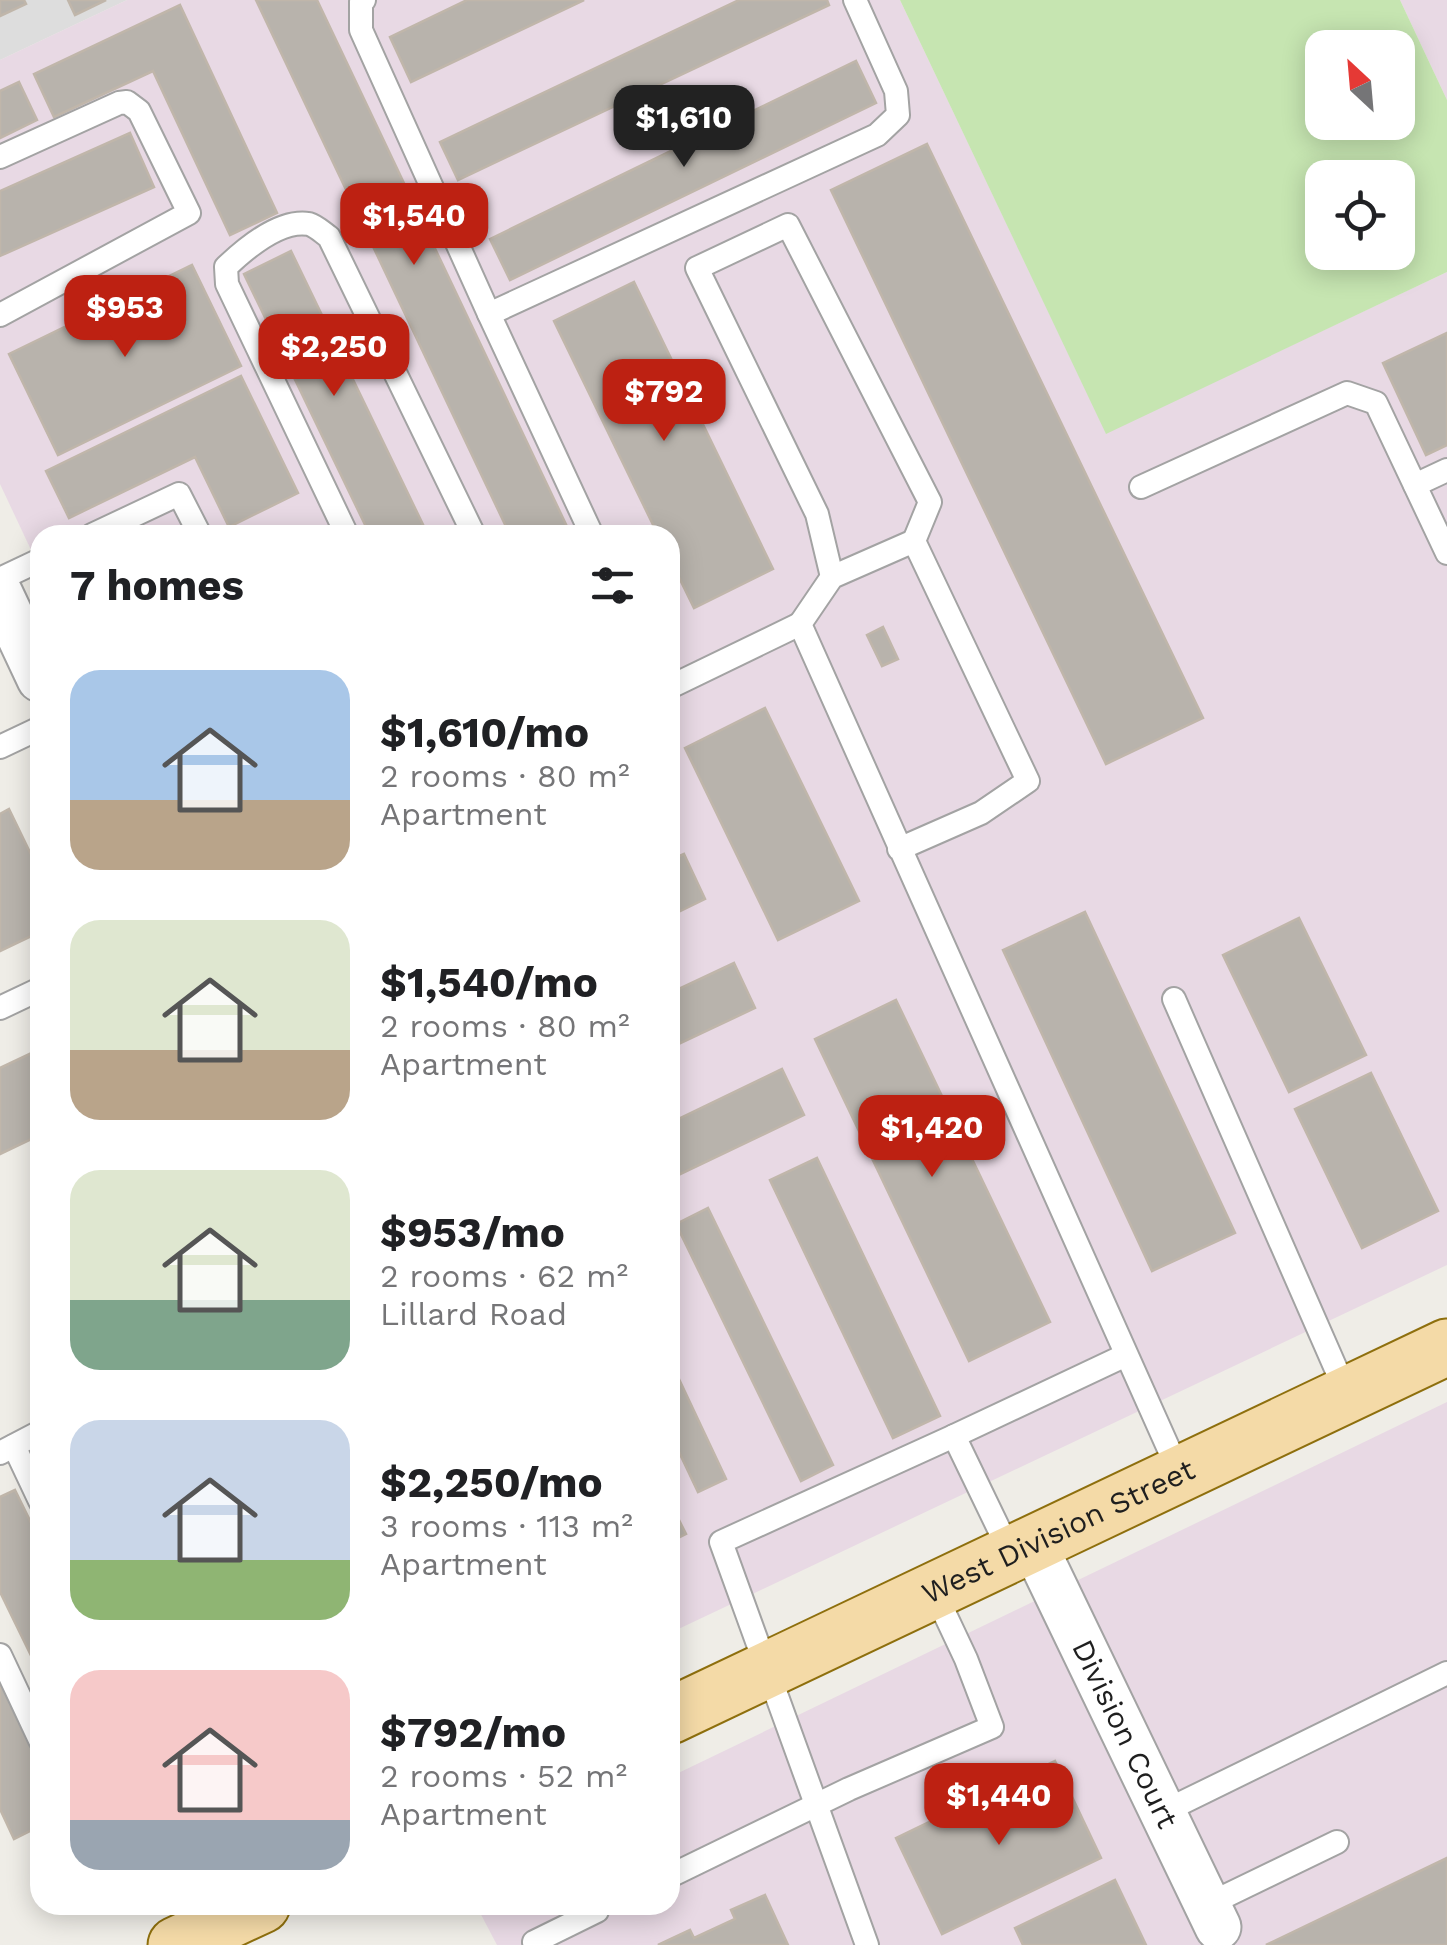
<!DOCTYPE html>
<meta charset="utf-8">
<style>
body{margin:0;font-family:"Work Sans",sans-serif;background:#f6f6f6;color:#202124;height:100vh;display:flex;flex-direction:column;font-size:38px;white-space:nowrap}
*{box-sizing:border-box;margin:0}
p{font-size:32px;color:#757577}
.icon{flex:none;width:55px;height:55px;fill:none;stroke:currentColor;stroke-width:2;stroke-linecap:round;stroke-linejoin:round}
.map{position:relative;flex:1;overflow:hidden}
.panel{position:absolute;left:30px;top:525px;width:650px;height:1390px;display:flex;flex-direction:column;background:#fff;border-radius:30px;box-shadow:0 5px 25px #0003}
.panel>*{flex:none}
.needle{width:65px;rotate:334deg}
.fabs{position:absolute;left:1305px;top:30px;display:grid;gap:20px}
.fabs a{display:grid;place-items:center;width:110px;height:110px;border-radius:20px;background:#fff;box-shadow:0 5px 25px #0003;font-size:50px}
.price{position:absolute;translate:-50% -85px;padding:0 22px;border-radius:20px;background:#bd2112;color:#fff;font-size:32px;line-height:65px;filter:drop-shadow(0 2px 5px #0008)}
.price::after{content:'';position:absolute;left:50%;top:60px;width:30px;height:22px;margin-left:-15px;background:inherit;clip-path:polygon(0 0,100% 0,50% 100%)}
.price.active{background:#222;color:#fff}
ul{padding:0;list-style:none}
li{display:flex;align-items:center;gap:30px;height:250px;padding:0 40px}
li span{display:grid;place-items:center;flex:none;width:280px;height:200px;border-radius:30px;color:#555}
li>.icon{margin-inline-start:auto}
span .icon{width:120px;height:120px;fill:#fffc;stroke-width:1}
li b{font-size:42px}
h2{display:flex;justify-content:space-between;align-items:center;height:120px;padding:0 40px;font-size:42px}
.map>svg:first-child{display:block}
.residential{fill:#ddd}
.industrial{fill:#e8d9e4}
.grass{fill:#c6e5b1;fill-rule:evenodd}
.building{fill:#b8b3ac;stroke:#c0b6aa;stroke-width:2.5}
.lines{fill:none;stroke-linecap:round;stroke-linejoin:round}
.service-casing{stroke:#a3a3a3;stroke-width:26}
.minor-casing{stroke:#a3a3a3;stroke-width:49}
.primary-casing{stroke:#8e6f0d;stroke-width:59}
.service{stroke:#fff;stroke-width:22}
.minor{stroke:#fff;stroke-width:45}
.primary{stroke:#f4daa7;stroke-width:55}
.labels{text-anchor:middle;stroke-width:10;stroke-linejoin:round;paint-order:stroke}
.street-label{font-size:30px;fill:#1f1f1f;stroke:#fff}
</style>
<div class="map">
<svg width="1447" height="1945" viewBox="0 0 1447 1945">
<rect width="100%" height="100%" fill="#efede7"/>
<polygon class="residential" points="0,0 127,0 0,60"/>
<g class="industrial">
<polygon points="127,0 900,0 1106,433 1447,272 1447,1265 670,1633 670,535 40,535 40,569 0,484 0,60"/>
<polygon points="1400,0 1447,0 1447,100"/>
<polygon points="1447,1402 1447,1945 497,1945 476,1905 670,1905 670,1777"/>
</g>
<path class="grass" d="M900,0H1400L1447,100V272L1106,434ZM1322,48H1398V122H1322ZM1322,178H1398V252H1322Z"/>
<g class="building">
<polygon points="0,0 24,0 26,4 0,16"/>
<polygon points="68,0 106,0 75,15"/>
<polygon points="256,0 317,0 571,535 510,535"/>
<polygon points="467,0 584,0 411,82 390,37"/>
<polygon points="739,0 827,0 829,5 458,180 440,142"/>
<polygon points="180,5 277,213 230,235 153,71 54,117 34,74"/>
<polygon points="856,61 876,103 510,280 490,239"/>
<polygon points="19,82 37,120 0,138 0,91"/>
<polygon points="130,133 154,187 0,256 0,191"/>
<polygon points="927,144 1203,718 1106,764 831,190"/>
<polygon points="291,251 428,535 370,535 244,274"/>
<polygon points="192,265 241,366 58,455 9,354"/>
<polygon points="634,282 773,569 694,608 670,559 670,535 658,535 554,321"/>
<polygon points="1447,333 1447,445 1426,455 1383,363"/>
<polygon points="241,376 298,493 229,527 195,457 69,518 46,471"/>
<polygon points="883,627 898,659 882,666 867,635"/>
<polygon points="765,708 859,901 778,940 685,748"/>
<polygon points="9,809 40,873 40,932 0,951 0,814"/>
<polygon points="684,854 705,899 670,916 670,860"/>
<polygon points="1085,912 1235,1233 1152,1271 1003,950"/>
<polygon points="1299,918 1366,1055 1289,1092 1223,955"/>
<polygon points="734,963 755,1008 670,1048 670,993"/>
<polygon points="896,1000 1050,1322 969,1361 815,1039"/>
<polygon points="40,1049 40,1135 0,1154 0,1068"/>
<polygon points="782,1069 804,1115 670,1179 670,1123"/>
<polygon points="1371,1073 1438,1211 1362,1248 1295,1109"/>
<polygon points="817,1158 940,1416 893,1438 770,1180"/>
<polygon points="708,1208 833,1465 801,1481 676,1224"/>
<polygon points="670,1360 726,1479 698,1492 670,1433"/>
<polygon points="15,1490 40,1541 40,1674 0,1592 0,1497"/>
<polygon points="670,1502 686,1534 670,1542"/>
<polygon points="0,1681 40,1763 40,1826 14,1839 0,1809"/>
<polygon points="1055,1761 1101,1858 942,1934 896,1838"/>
<polygon points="1447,1858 1447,1945 1266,1945"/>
<polygon points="1115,1880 1146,1945 1023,1945 1015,1928"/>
<polygon points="765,1895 788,1945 658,1945 690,1930 694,1938 735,1919 731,1910"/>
</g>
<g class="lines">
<g class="service-casing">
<g id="service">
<polyline points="364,0 361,2 361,30 489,314 592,535"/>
<polyline points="0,157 119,103 127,102 139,111 189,213 0,315"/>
<polyline points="489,314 877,135 898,115 896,91 855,0"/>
<polyline points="1415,485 1447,470"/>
<polyline points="1141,487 1347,393 1376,403 1447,553"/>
<polyline points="92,535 179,494 200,535"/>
<path d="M347,535L227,284L226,267C246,248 280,219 309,224C316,226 322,232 329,237L474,535"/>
<polyline points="832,577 817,514 697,268 788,225 930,502 914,541"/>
<polyline points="0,579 40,560"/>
<polyline points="670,687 800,624"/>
<polyline points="0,747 40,728"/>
<polyline points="899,849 981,813 1028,781 914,541 832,577 800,624 1180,1474"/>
<polyline points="1174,999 1347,1394"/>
<polyline points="0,1008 40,989"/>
<polyline points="954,1436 1126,1355"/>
<polyline points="14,1446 40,1501"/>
<polyline points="0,1453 40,1432"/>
<polyline points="0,1655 40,1740"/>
<polyline points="1163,1812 1447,1673"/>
<polyline points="670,1876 849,1789 992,1727 966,1659 934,1591"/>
<polyline points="1207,1905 1337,1842"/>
<polyline points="536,1945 534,1942 597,1911"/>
<polyline points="867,1945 721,1542 954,1436 1011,1554"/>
</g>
</g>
<g class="minor-casing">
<g id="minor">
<polyline points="0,594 40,679"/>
<path id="s1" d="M1033,1543L1218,1927"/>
</g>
</g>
<g class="primary-casing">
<g id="primary">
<path id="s2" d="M670,1716L1447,1347"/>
<polyline points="176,1945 262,1905"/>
</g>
</g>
<use href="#service" class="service"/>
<use href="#minor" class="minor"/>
<use href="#primary" class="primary"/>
</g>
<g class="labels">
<g class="street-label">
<text dy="10" stroke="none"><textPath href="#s2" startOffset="430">West Division Street</textPath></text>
<text dy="10" stroke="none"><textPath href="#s1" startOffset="212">Division Court</textPath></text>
</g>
</g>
</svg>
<div class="fabs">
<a><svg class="needle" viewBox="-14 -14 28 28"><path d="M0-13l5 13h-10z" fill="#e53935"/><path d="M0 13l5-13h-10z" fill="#757577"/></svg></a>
<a><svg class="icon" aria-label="locate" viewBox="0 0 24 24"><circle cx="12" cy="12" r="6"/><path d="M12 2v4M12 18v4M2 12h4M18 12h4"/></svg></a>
</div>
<b class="price active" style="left:684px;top:170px">$1,610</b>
<b class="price" style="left:414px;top:268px">$1,540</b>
<b class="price" style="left:125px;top:360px">$953</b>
<b class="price" style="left:334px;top:399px">$2,250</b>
<b class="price" style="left:664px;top:444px">$792</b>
<b class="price" style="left:932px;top:1180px">$1,420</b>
<b class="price" style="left:999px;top:1848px">$1,440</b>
<section class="panel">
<h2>7 homes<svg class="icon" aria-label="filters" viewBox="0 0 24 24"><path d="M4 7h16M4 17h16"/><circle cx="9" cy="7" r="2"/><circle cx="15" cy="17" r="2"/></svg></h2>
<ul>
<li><span style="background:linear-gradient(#a9c7e8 65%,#b9a48a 0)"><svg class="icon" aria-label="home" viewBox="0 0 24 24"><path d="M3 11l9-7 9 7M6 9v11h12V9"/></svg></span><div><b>$1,610/mo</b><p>2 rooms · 80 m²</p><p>Apartment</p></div></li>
<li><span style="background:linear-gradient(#dfe7d0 65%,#b9a48a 0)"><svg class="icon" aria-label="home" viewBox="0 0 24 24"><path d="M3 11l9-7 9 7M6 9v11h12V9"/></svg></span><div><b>$1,540/mo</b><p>2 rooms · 80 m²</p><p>Apartment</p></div></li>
<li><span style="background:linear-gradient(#dfe7d0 65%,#7fa58c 0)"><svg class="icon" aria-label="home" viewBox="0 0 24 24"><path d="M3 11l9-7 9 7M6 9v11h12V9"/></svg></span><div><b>$953/mo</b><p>2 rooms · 62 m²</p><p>Lillard Road</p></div></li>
<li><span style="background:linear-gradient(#c9d6e8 70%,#8fb573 0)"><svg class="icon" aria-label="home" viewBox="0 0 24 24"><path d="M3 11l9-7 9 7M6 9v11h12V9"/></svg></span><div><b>$2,250/mo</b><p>3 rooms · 113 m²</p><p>Apartment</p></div></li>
<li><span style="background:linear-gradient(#f6c9c9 75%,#9aa5b1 0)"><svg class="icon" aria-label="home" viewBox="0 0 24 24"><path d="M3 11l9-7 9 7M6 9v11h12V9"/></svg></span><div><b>$792/mo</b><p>2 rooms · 52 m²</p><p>Apartment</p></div></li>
</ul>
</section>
</div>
